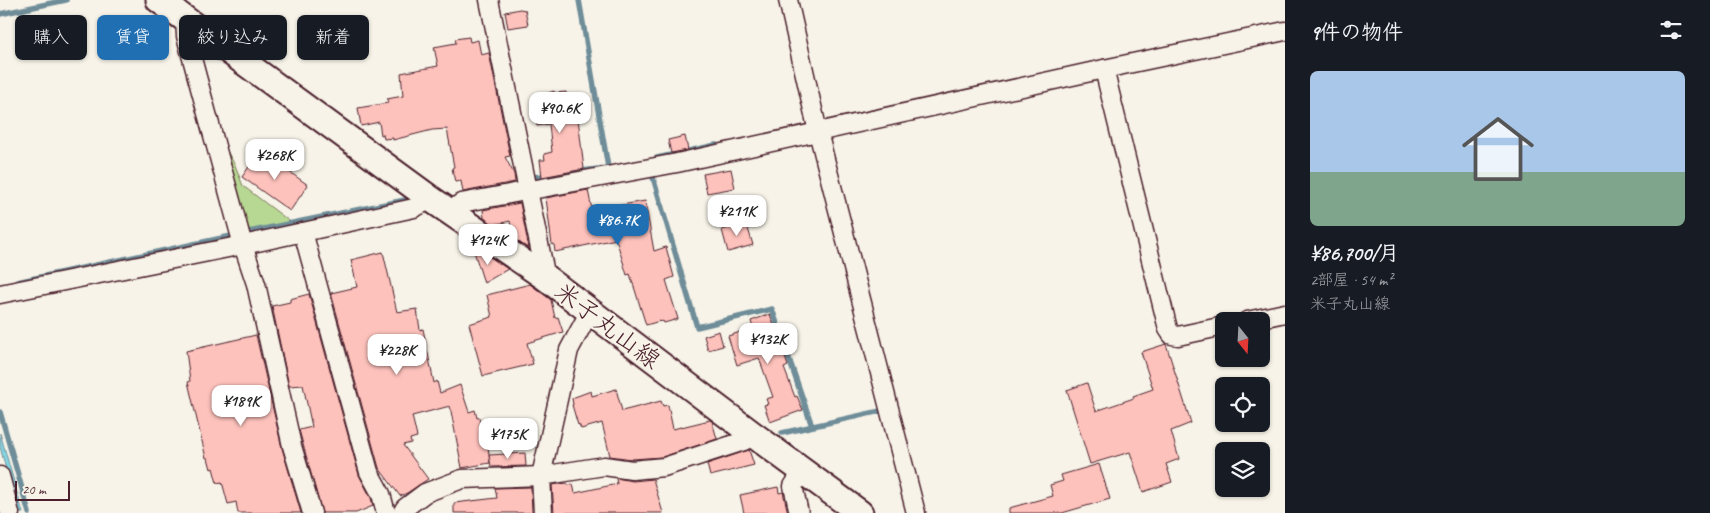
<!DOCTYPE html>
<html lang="ja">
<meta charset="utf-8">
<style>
body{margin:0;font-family:Caveat,"Klee One",sans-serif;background:#242831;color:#f1f3f6;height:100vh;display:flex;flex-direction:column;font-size:19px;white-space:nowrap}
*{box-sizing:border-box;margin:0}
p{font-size:16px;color:#9ea1a6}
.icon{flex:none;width:28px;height:28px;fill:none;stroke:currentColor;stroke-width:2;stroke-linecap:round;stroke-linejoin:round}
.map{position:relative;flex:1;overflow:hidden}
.drawer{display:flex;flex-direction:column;background:#171b24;width:425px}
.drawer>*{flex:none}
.hud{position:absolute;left:15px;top:15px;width:475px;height:45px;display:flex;gap:10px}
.needle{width:32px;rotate:162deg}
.tools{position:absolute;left:1215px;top:312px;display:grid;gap:10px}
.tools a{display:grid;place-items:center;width:55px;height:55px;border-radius:8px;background:#171b24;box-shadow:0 1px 4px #0004;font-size:25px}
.scale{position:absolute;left:15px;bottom:12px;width:55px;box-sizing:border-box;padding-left:5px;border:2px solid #4a1f2b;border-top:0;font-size:14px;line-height:18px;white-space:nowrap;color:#4a1f2b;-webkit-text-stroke:4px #f7f3e8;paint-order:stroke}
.price{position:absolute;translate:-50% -42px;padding:0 11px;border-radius:10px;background:#fff;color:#222;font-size:16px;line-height:32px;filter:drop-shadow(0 1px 2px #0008)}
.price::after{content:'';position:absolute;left:50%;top:30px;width:15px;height:11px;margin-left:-8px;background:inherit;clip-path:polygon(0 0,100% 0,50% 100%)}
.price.on{background:#1f6fb2;color:#fff}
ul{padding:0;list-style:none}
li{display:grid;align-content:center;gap:10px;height:265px;padding:0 25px}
li span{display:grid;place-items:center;height:155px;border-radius:8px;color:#555}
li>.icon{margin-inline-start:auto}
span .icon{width:90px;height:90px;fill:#fffc;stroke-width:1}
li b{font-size:21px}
h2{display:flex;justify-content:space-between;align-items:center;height:60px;padding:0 25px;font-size:21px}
.chip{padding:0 18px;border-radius:8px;background:#171b24;box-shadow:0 1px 4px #0004;font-size:18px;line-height:45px}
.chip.on{background:#1f6fb2;color:#fff}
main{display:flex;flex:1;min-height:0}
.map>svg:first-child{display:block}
.green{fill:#b6d892;stroke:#807c5e}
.water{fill:#86d6e2;stroke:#6e8d99}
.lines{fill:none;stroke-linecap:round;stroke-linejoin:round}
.stream{stroke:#6e8d99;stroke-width:5.5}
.building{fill:#fec2bc;stroke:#4a1f2b}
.street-casing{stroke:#4a1f2b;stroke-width:21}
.secondary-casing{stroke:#4a1f2b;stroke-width:29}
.street{stroke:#f7f3e8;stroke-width:18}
.secondary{stroke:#f7f3e8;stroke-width:25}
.labels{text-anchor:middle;stroke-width:4;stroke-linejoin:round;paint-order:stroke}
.street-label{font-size:25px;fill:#4a1f2b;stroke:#f7f3e8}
</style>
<main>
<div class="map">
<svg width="1285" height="513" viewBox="0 0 1285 513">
<rect width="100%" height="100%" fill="#f7f3e8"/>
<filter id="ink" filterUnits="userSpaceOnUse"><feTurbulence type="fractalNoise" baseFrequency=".02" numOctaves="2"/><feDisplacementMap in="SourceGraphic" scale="10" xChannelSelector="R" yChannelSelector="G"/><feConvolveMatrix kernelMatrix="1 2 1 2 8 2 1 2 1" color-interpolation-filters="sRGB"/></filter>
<g filter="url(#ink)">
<polygon class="green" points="215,112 227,151 235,165 243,186 297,227 245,238"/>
<polygon class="water" points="0,433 23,513 18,513 0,447"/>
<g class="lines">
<g class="stream">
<polyline points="579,0 608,167"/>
<polyline points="0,14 66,0"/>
<polyline points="657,158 716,145"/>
<polyline points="652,174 697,327 772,309 812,426"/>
<polyline points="534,177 606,168"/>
<polyline points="249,232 410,199"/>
<polyline points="17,282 236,235"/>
<polyline points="1223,321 1246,316"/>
<polyline points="0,412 29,513"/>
<polyline points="782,433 885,410"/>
</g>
</g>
<g class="building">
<polygon points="520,9 525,10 528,25 508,28 505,12"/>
<polygon points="469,37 470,42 478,40 481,55 489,53 510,156 505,157 514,174 515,182 463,192 461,181 455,182 452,168 454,167 447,129 432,130 393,140 393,138 384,139 383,134 381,135 379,122 361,126 358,108 388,103 387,99 403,96 401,73 438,66 434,47 456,43 455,39"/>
<polygon points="554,91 555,93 566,92 568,107 570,106 571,111 577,110 584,169 542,177 540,160 545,160 544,154 552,152 549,124 537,126 533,100 534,98"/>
<polygon points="685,136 688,150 671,153 668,140"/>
<polygon points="260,151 308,185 290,211 242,177"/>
<polygon points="731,169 735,188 707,193 703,174"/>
<polygon points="588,190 592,210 645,201 654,251 666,247 674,277 666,280 678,319 664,323 663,321 661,322 660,321 646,325 630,274 627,275 616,239 555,252 554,244 552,245 546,198"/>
<polygon points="520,203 529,249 513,238 510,221 494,225 484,218 483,210"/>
<polygon points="746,222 753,245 728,252 722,230"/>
<polygon points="472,245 508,269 484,283"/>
<polygon points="383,252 397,312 417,309 420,330 423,329 434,383 437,381 440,393 460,385 469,412 475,410 477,418 479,417 484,447 488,446 490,463 462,468 450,406 412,416 417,437 410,439 411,443 403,445 428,479 407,493 400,496 379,468 331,293 357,287 351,260"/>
<polygon points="530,284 551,300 555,318 558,317 563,332 527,343 533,364 483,376 469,324 492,317 487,295"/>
<polygon points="309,294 359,475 371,498 373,506 356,513 322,513 299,430 312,427 303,385 289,386 272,306 290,302 290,299"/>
<polygon points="770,314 788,366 784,368 795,397 797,396 803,410 770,422 764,405 768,404 766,399 773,397 759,358 737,365 728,336 753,328 751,321"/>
<polygon points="719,331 723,346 708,350 704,336"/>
<polygon points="256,335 282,448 301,513 238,513 236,502 228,504 222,482 217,483 213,468 211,469 208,458 206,458 188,382 190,381 186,351"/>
<polygon points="1166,344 1191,423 1171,431 1179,459 1166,464 1172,482 1143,492 1130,452 1090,464 1067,390 1087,383 1096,411 1134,398 1133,396 1153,389 1141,352"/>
<polygon points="616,389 622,411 661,401 663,406 668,405 673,429 710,420 712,421 717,439 662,457 632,459 610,456 602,423 581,429 579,424 578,425 572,405 573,405 572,398 591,391 592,396"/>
<polygon points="749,450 754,465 710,476 707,464"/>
<polygon points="525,453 526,466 491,467 489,455"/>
<polygon points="1099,464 1110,499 1062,513 1009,513 1009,508 1053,496 1050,485 1063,481 1061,475"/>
<polygon points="616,478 633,481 653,479 663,513 554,513 552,485 567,483 568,485 573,484 575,493 617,484"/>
<polygon points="531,487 532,513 454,513 454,503 497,498 495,488"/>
<polygon points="778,487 779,493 783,492 788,513 744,513 740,495"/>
</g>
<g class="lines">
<g class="street-casing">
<g id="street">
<polyline points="489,0 546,278"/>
<polyline points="788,0 818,132 916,513"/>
<polyline points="185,19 186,36 197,77 243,245 256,284 292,446 312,513"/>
<polyline points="1104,69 1168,329 1172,335 1178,336 1224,326"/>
<polyline points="450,212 461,203 677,163 1104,69 1285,31"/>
<polyline points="303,232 369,472 381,494 386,513"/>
<polyline points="0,294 243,245 414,208 431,199"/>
<polyline points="1247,321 1285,313"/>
<polyline points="0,476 10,513"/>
<polyline points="402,513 405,508 425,493 462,479 541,476 604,466 632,470 664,467 744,441 751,433"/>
<polyline points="543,513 541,476 569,350 590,311"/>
<polyline points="799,513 793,486 803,471"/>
</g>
</g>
<g class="secondary-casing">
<polyline id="secondary" points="159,0 431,199 546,278 751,433 860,513"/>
</g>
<use href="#street" class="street"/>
<use href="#secondary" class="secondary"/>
</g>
</g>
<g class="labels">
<g class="street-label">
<text transform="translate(608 325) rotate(37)" y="9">米子丸山線</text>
</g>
</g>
</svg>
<div class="tools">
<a><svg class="needle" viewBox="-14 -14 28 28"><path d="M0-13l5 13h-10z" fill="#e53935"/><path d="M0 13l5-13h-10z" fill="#9ea1a6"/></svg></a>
<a><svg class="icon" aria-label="locate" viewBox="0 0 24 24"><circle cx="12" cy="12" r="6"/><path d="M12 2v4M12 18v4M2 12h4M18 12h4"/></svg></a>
<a><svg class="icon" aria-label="layers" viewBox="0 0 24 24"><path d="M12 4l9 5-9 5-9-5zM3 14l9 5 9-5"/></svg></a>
</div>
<div class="scale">20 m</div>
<b class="price" style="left:560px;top:134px">¥90.6K</b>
<b class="price" style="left:275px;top:181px">¥268K</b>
<b class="price" style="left:737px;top:237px">¥211K</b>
<b class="price on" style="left:618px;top:246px">¥86.7K</b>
<b class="price" style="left:488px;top:266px">¥124K</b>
<b class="price" style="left:768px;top:365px">¥132K</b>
<b class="price" style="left:397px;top:376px">¥228K</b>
<b class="price" style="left:241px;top:427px">¥189K</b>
<b class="price" style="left:508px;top:460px">¥175K</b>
<div class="hud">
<a class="chip">購入</a>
<a class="chip on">賃貸</a>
<a class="chip">絞り込み</a>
<a class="chip">新着</a>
</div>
</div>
<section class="drawer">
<h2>9件の物件<svg class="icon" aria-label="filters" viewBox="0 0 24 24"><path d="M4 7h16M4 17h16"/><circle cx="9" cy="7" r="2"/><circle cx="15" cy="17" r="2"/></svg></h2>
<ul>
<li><span style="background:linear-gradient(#a9c7e8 65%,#7fa58c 0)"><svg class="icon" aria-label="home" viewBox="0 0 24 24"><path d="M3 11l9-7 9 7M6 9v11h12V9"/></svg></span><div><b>¥86,700/月</b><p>2部屋 · 54 m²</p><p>米子丸山線</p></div></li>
</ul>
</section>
</main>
